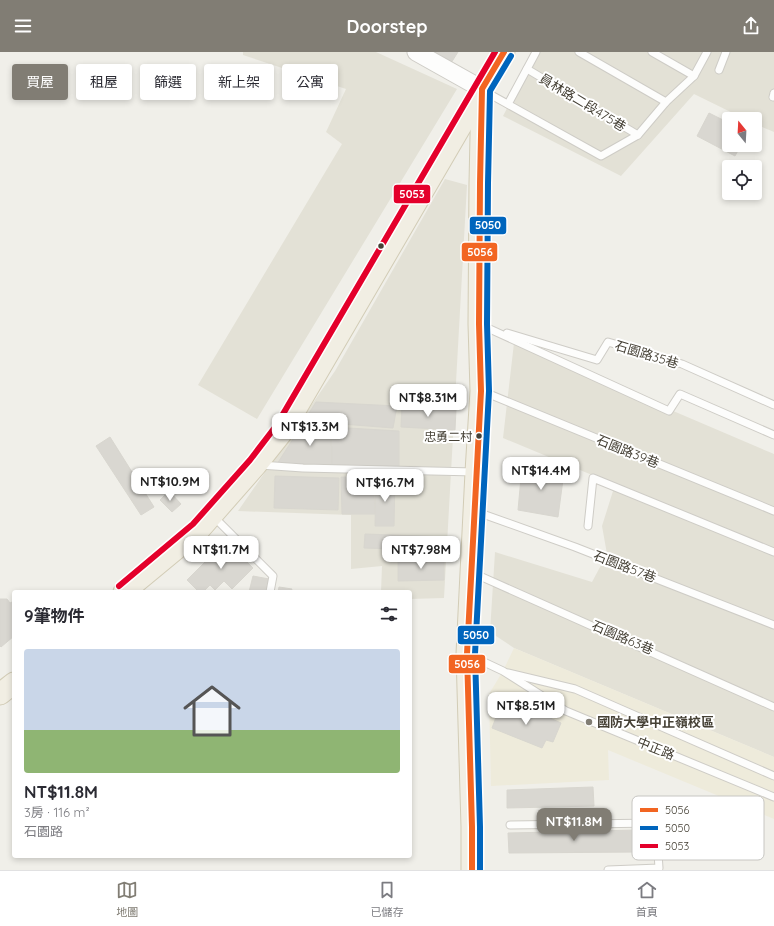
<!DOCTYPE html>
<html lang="zh-TW">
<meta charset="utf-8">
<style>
body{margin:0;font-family:Quicksand,"Noto Sans TC",sans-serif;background:#f7f7f7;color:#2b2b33;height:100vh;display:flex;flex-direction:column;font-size:15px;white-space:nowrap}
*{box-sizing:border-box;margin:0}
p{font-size:13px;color:#7c7c81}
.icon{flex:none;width:22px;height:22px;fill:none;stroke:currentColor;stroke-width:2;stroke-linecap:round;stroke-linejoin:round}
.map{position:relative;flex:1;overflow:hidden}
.details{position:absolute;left:12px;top:538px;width:400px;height:268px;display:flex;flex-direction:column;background:#fff;border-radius:4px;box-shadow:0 2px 6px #0003}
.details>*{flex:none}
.hud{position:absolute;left:12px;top:12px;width:400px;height:36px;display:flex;gap:8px}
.needle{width:26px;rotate:342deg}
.controls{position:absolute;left:722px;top:60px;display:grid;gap:8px}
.controls a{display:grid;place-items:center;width:40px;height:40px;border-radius:4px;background:#fff;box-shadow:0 2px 6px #0003;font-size:20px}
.price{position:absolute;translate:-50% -34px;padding:0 9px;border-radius:8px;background:#fff;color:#222;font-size:13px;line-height:26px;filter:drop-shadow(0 1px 2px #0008)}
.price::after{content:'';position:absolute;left:50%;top:24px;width:12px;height:9px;margin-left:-6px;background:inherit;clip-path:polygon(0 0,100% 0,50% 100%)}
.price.selected{background:#817d74;color:#fff}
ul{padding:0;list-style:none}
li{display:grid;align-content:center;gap:8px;height:212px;padding:0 12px}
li+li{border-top:1px solid #e1e1e2}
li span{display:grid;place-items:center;height:124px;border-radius:4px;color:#555}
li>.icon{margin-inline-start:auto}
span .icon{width:72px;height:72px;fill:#fffc;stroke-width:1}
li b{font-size:17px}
h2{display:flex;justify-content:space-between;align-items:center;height:48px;padding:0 12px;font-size:17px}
.tag{padding:0 14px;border-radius:4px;background:#fff;box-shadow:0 2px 6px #0003;font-size:14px;line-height:36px}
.tag.selected{background:#817d74;color:#fff}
header{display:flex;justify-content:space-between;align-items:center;height:52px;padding:0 12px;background:#817d74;color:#fff;font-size:18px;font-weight:800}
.tabs{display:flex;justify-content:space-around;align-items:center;height:56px;border-top:1px solid #e1e1e2;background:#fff;font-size:11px;color:#7c7c81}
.tabs a{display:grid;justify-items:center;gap:2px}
.tabs .selected{color:#817d74}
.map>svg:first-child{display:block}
.residential{fill:#e3e1d6}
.education{fill:#eeebdb}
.building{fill:#d9d7d1;stroke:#d8d6cf}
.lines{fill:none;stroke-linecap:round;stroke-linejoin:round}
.service-casing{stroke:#ceccc6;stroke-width:9}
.tertiary-casing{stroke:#ceccc6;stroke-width:19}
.primary-casing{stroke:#d2ccb6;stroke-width:23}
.service{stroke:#fdfdfc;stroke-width:7}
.tertiary{stroke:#fdfdfc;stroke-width:17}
.primary{stroke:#f1eee3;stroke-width:21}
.bus-1-casing{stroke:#fff;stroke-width:9}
.bus-2-casing{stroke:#fff;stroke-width:9}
.bus-3-casing{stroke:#fff;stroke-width:9}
.bus-1{stroke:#f26522;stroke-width:6}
.bus-2{stroke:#0065bd;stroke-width:6}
.bus-3{stroke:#e4002b;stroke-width:6}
.bus-dot{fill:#454035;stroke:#fff;stroke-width:1.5}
.poi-dot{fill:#817d74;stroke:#fff;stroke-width:1.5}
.labels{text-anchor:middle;stroke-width:4;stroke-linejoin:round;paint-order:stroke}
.bus-label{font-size:12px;fill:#454035;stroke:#fff;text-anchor:end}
.street-label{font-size:13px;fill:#454035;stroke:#fff}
.poi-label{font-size:13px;font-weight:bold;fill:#454035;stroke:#fff;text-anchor:start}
.key{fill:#fff;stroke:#c7c6c2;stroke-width:1}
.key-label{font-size:11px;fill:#454035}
.line-badge{stroke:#fff;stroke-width:1.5}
.badge-label{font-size:11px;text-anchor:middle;font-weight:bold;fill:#fff}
</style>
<header><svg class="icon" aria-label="menu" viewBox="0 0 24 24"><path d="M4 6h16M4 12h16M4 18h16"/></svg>Doorstep<svg class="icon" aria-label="share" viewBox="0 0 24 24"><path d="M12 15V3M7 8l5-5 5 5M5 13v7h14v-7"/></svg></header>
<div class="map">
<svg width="774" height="818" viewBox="0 0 774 818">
<rect width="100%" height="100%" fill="#f0efe9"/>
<g class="residential">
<polygon points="243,0 376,0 457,37 257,367 198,333 342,92 326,80 346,37 243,3"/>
<polygon points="537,0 774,0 774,80 755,72 755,67 745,67 694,42 621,124 503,64"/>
<polygon points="445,127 467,133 444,546 410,547 410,540 381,540 382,514 351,517 351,463 238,459 335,319"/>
<polygon points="514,291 774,402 774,705 514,596 490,580 495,500 592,530 607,502 602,474 613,439 616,433 503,386"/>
</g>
<polygon class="education" points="514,596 774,705 774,767 608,698 609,728 491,734 489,642 503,619"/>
<g class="building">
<polygon points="432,0 458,0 451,11"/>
<polygon points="709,61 729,71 729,93 741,93 735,104 697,84"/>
<polygon points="316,350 397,354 393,376 304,369"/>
<polygon points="402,353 456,357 455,378 401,375"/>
<polygon points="302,373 331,375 332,413 277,412"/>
<polygon points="331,375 399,379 399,415 332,413"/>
<polygon points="110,385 154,455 141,463 96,394"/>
<polygon points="522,415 564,420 558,465 518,458"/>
<polygon points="275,424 339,426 338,458 274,456"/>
<polygon points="341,425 360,425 360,440 374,440 375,462 342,462"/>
<polygon points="376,428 395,428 394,474 375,474"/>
<polygon points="169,439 181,452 172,460 160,448"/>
<polygon points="365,482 447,485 446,499 364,496"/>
<polygon points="226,489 253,516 232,537 224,529 215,538 210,533 203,540 199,540 187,528"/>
<polygon points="398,507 444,507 444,528 398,529"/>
<polygon points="253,524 269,527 266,540 249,540"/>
<polygon points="279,535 292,537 291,540 278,540"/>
<polygon points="0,547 7,547 10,551 14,549 14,584 1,595 0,594"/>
<polygon points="501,652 537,666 539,661 561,671 553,690 546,688 542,696 492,676"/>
<polygon points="593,735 594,754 507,756 507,738"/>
<polygon points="637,778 638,800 509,801 508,781"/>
</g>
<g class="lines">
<g class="service-casing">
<g id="service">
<polyline points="579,0 666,50"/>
<polyline points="652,0 694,24"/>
<polyline points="527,17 638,83"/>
<polyline points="719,18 726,0"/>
<polyline points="484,39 601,104 638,83 666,50 694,24 707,0"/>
<polyline points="773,45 774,41"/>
<polyline points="508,52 536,0"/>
<polyline points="481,273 669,359 680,342 774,383"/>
<polyline points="507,281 597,308 608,290 682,312 774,353"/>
<polyline points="484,340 774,459"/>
<polyline points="260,413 303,416 475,420"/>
<polyline points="477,460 575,495 774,573"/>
<polyline points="214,465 273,524 270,540"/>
<polyline points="588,474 593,426 774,500"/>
<polyline points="473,521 774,655"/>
<polyline points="469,603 503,619 566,659 774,745"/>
<polyline points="508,621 575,637 774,724"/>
<polyline points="510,773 656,771 659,816 608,818"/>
</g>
</g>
<g class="tertiary-casing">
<polyline id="tertiary" points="416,0 482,37"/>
</g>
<g class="primary-casing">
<g id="primary">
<polyline points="124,540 199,478 256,413 283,379 504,0"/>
<polyline points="0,642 14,631"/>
<polyline points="472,818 472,775 467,602 476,420 481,339 479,272 480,131 482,37"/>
</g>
</g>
<use href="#service" class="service"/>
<use href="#tertiary" class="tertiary"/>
<use href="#primary" class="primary"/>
<g class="bus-1-casing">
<polyline id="bus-1" points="472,818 472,775 467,602 481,339 479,272 480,131 482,37 504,0"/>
</g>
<g class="bus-2-casing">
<polyline id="bus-2" points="480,818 480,775 475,602 489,339 487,272 488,131 490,39 511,4"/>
</g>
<g class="bus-3-casing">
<polyline id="bus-3" points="119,534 193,472 250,408 276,374 495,0"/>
</g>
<use href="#bus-1" class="bus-1"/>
<use href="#bus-2" class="bus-2"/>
<use href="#bus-3" class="bus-3"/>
</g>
<g class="bus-dot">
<circle cx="381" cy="194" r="3.5"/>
<circle cx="479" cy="384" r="3.5"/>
</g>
<circle class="poi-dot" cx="589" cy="670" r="4"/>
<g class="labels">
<g class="bus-label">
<text x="472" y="389">忠勇二村</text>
</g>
<g class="street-label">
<text transform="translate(583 50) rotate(31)" y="5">員林路二段475巷</text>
<text transform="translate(647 302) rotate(17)" y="5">石園路35巷</text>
<text transform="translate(628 399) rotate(22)" y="5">石園路39巷</text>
<text transform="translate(625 514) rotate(21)" y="5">石園路57巷</text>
<text transform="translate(623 585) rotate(23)" y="5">石園路63巷</text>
<text transform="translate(656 696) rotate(22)" y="5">中正路</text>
</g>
<g class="poi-label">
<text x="597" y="675">國防大學中正嶺校區</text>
</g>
</g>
<rect x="632" y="744" width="132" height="64" rx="6" class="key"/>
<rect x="640" y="756" width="18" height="4" fill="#f26522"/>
<rect x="640" y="774" width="18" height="4" fill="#0065bd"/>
<rect x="640" y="792" width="18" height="4" fill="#e4002b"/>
<g class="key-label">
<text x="665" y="762">5056</text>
<text x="665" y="780">5050</text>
<text x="665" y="798">5053</text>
</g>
<g class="line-badge">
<rect x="393" y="132" width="38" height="20" rx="4" fill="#e4002b"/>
<rect x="469" y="164" width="38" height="19" rx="4" fill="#0065bd"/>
<rect x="461" y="190" width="37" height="20" rx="4" fill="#f26522"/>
<rect x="457" y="573" width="38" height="20" rx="4" fill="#0065bd"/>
<rect x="448" y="602" width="38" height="20" rx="4" fill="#f26522"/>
</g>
<g class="badge-label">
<text x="412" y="146">5053</text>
<text x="488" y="177">5050</text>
<text x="480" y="204">5056</text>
<text x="476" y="587">5050</text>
<text x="467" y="616">5056</text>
</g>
</svg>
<div class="controls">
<a><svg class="needle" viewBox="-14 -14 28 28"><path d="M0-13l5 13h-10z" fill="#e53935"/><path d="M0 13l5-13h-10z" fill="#7c7c81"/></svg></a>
<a><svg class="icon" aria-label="locate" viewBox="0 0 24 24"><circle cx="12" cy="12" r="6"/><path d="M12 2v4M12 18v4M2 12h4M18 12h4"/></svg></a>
</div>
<b class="price" style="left:428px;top:366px">NT$8.31M</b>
<b class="price" style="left:310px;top:395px">NT$13.3M</b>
<b class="price" style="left:541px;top:439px">NT$14.4M</b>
<b class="price" style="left:170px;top:450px">NT$10.9M</b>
<b class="price" style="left:385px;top:451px">NT$16.7M</b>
<b class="price" style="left:221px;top:518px">NT$11.7M</b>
<b class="price" style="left:421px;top:518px">NT$7.98M</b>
<b class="price" style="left:526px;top:674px">NT$8.51M</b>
<b class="price selected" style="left:574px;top:790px">NT$11.8M</b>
<div class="hud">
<a class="tag selected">買屋</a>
<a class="tag">租屋</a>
<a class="tag">篩選</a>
<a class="tag">新上架</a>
<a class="tag">公寓</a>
</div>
<section class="details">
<h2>9筆物件<svg class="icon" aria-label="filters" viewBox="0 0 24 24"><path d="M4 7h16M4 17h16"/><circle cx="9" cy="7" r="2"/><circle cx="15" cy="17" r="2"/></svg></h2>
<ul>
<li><span style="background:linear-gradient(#c9d6e8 65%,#8fb573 0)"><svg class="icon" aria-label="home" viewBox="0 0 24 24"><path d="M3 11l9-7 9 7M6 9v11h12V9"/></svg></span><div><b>NT$11.8M</b><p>3房 · 116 m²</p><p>石園路</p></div></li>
</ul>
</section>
</div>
<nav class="tabs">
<a class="selected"><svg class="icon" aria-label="map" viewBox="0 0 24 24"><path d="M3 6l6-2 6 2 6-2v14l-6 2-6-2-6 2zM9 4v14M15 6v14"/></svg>地圖</a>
<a><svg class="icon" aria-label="saved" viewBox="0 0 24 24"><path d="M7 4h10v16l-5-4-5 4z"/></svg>已儲存</a>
<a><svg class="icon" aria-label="home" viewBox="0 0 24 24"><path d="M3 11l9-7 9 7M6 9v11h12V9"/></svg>首頁</a>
</nav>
